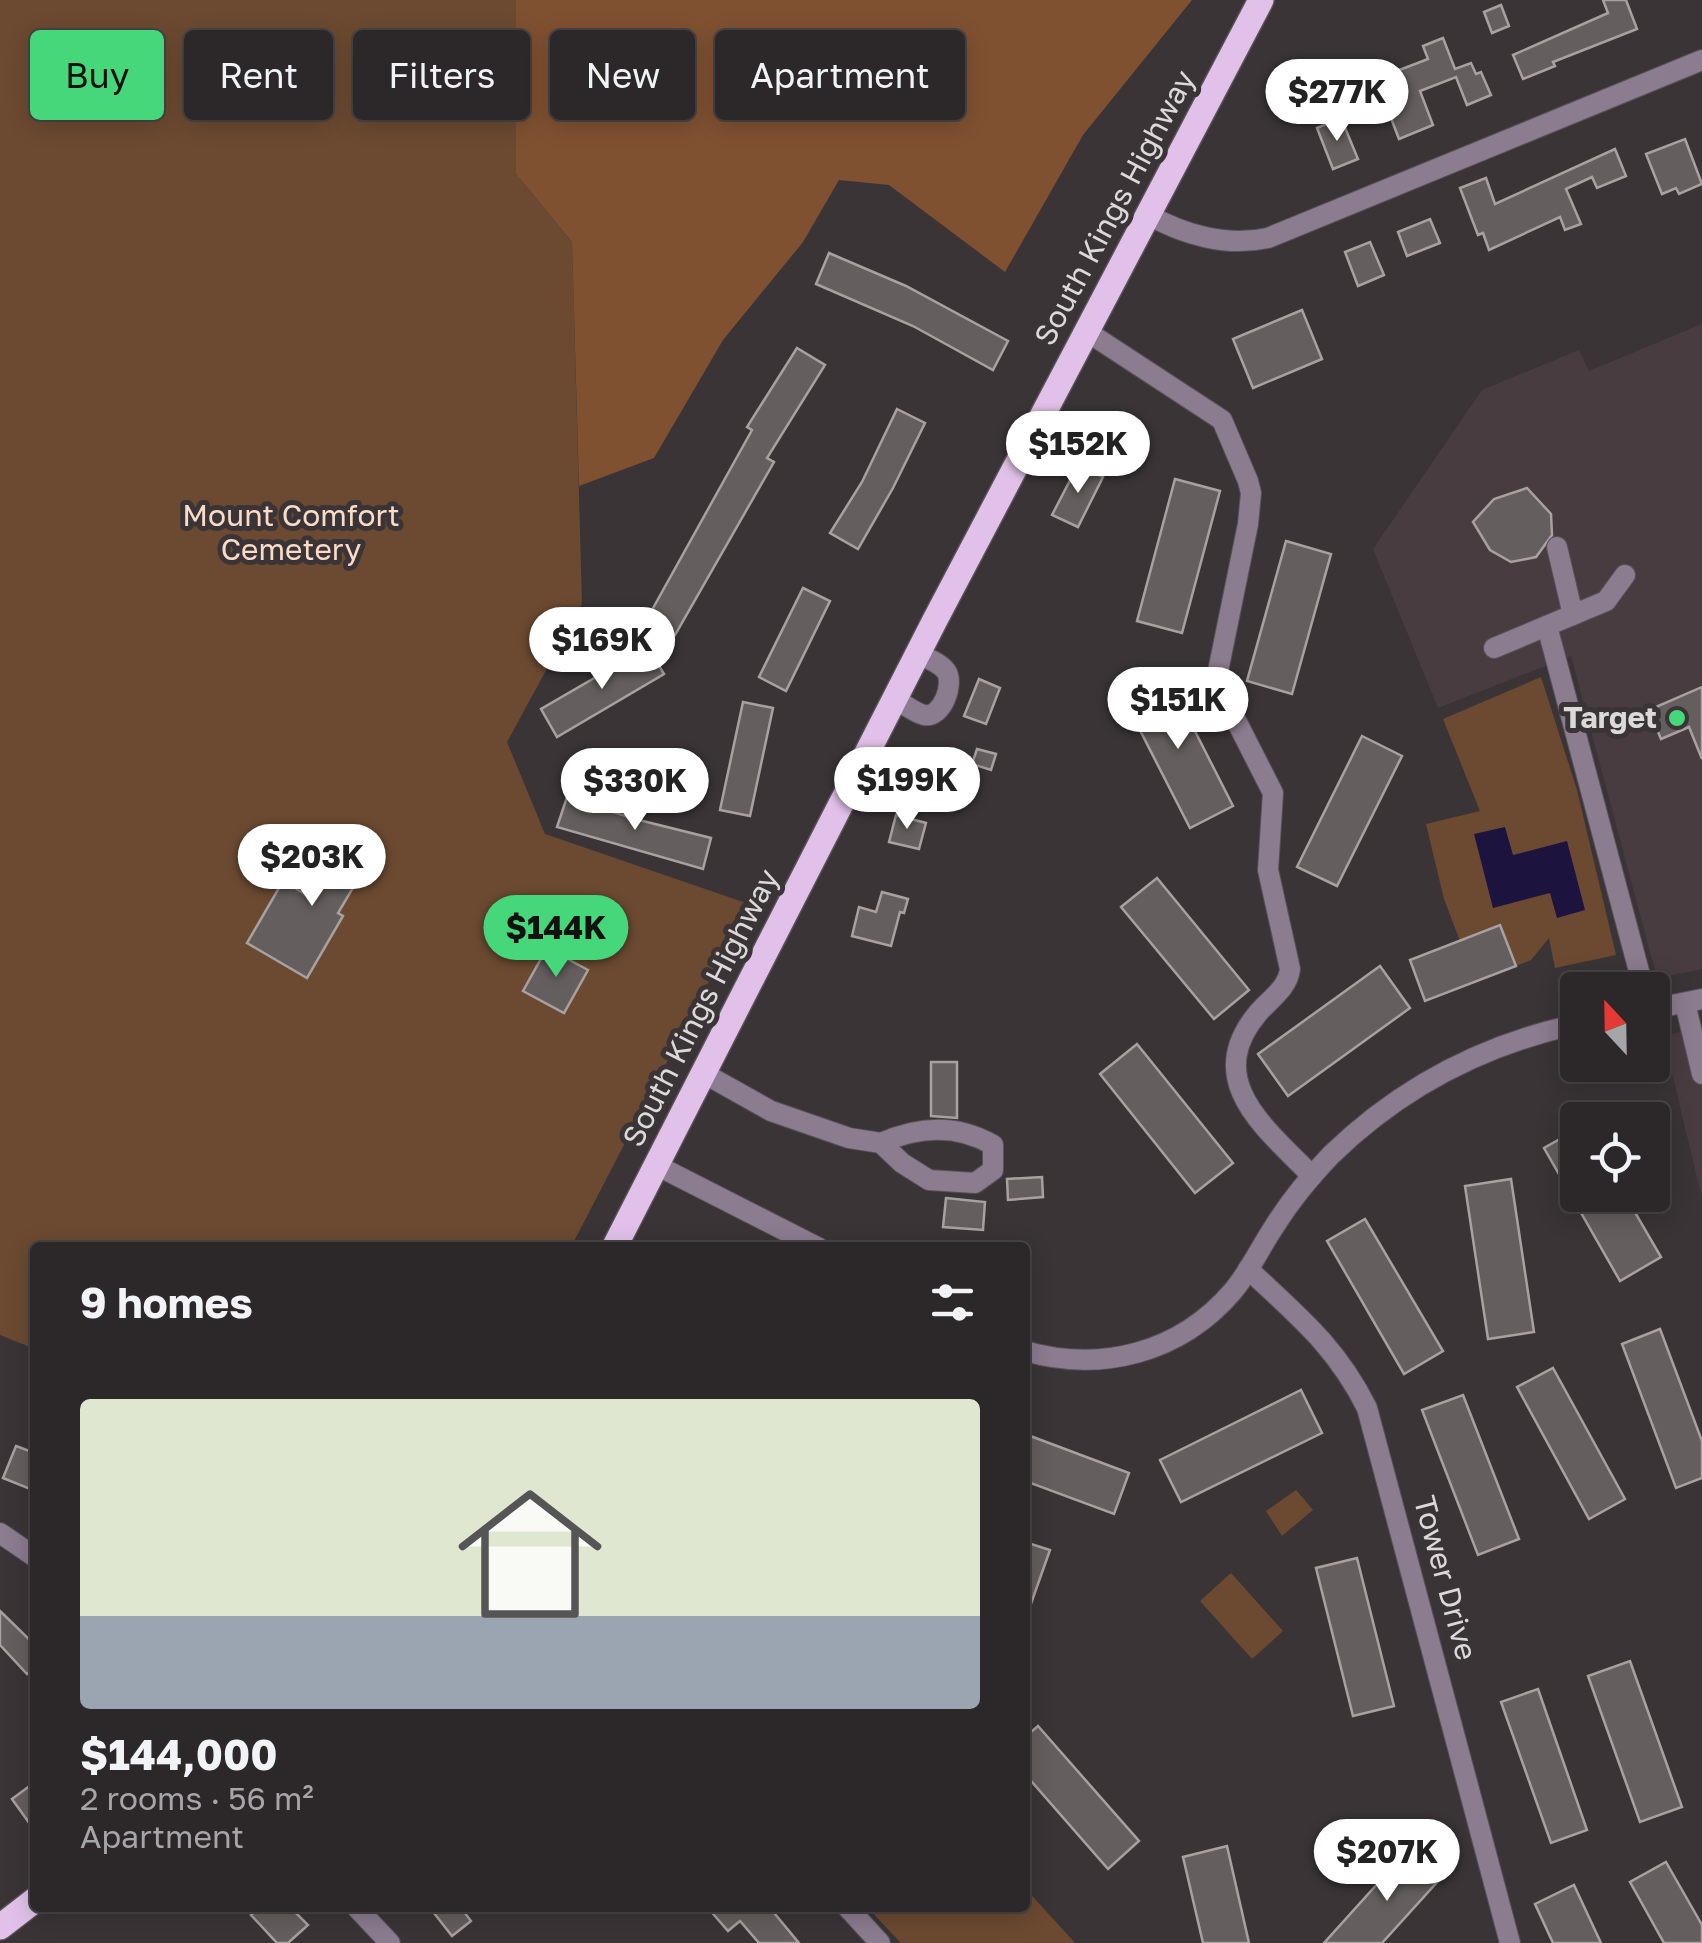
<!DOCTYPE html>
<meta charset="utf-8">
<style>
body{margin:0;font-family:"Golos Text",sans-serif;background:#383335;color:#f1f3f6;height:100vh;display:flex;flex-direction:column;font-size:38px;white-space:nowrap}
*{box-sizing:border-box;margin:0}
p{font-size:32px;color:#a6a5a8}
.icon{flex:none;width:55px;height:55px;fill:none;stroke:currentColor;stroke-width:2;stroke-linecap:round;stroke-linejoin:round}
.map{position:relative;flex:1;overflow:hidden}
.side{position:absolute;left:30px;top:1242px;width:1000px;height:670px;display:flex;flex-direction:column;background:#2c2729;border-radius:10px;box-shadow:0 5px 25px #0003,0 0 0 2px #484446}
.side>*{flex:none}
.hud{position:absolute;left:30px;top:30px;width:1000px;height:90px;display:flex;gap:20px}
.needle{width:65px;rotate:338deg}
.controls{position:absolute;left:1560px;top:972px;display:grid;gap:20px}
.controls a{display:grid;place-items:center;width:110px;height:110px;border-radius:10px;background:#2c2729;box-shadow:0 5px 25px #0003,0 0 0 2px #484446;font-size:50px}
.price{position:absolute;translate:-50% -85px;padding:0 22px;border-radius:35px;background:#fff;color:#222;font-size:32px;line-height:65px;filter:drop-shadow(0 2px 5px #0008)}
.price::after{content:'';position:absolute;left:50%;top:60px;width:30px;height:22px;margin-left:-15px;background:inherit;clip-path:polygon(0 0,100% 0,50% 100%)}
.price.current{background:#46d77a;color:#111}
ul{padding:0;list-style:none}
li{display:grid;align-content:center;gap:20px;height:530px;padding:0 50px}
li span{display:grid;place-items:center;height:310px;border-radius:10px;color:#555}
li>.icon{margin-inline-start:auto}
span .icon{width:180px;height:180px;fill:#fffc;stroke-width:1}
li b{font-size:42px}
h2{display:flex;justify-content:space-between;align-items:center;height:120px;padding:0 50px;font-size:42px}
.chip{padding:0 35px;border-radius:10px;background:#2c2729;box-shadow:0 5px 25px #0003,0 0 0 2px #484446;font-size:35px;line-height:90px}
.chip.current{background:#46d77a;color:#111}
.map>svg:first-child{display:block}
.built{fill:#493c41}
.green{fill:#6c4a31}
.forest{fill:#7f5131}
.water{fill:#1c143e}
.building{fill:#655e5e;stroke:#a9a1a0;stroke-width:2.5}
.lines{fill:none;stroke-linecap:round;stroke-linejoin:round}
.minor-casing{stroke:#575255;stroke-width:22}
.major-casing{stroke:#575255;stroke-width:28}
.minor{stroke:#8b7c8f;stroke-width:20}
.major{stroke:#e1c1e9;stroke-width:25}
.poi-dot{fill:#46d77a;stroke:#3a3437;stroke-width:4}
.labels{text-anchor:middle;stroke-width:10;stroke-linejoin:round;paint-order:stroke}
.street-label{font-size:30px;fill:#ddd9db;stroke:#3a3437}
.park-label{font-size:30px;fill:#f9dbc7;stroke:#3a3437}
.poi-label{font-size:30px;font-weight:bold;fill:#ddd9db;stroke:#3a3437;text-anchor:end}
</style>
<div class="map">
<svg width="1702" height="1943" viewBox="0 0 1702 1943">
<rect width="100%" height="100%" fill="#3a3437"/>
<g class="built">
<polygon points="1702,324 1702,969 1657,978 1571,656 1438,708 1373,549 1482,390 1579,350 1589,371"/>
<polygon points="1702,1027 1702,1198 1663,1036"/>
</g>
<g class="green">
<polygon points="0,0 516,0 516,174 572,242 582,604 507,742 545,834 749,904 571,1247 35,1248 35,1349 0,1335"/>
<polygon points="1541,677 1577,790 1616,955 1555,968 1549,938 1531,960 1516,966 1500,926 1460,941 1444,899 1426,824 1480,811 1443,719"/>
<polygon points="1296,1490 1313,1510 1282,1536 1266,1511"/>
<polygon points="1231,1573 1283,1631 1252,1659 1200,1601"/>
<polygon points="1025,1888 1075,1943 901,1943 868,1908 1025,1908"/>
</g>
<polygon class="forest" points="516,0 1192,0 1083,135 1005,272 889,185 839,180 803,242 723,340 654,458 579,486 572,242 516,174"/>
<polygon class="water" points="1505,827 1513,855 1567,841 1585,910 1557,918 1550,893 1493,908 1474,834"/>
<g class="building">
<polygon points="1603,0 1626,0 1637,29 1553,62 1555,66 1523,79 1513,55 1608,13"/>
<polygon points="1501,5 1509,26 1492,33 1484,12"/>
<polygon points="1443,38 1455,69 1471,63 1476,74 1481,72 1491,95 1467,105 1456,77 1420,91 1433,125 1399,139 1376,79 1428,59 1423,46"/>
<polygon points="1341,118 1358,159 1333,169 1317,128"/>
<polygon points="1685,139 1702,184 1679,194 1676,188 1662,194 1646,154"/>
<polygon points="1615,149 1626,176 1597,188 1592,177 1566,189 1581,224 1565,230 1560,217 1489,250 1483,233 1478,235 1460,188 1486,178 1495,204"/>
<polygon points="1430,219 1440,243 1407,256 1398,232"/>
<polygon points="1370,242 1384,275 1358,286 1345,252"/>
<polygon points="829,253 906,286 1008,341 993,370 913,326 816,284"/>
<polygon points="1302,310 1322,359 1253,388 1233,339"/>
<polygon points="797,348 825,365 767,458 774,462 675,635 647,619 752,430 747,427"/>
<polygon points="897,409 925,423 893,488 858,549 830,533 862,482"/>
<polygon points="1078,465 1103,477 1078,527 1052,515"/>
<polygon points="1175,479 1220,491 1182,633 1137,621"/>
<polygon points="1527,488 1551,514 1552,535 1536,557 1511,562 1490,550 1473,522 1494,499"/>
<polygon points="1286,541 1331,554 1292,694 1247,681"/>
<polygon points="803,588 830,601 786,691 759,677"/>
<polygon points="648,647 664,674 557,737 541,709"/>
<polygon points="1167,676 1233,806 1190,828 1124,699"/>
<polygon points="979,679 1000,688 986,724 964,716"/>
<polygon points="1702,687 1702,759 1689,727 1661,739 1649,710"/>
<polygon points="743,702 773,708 750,816 720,810"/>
<polygon points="1362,736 1402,756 1337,886 1297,867"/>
<polygon points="977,749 996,754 991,770 972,764"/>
<polygon points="567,797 635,819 711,838 703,869 557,827"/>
<polygon points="896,815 926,823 919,849 889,842"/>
<polygon points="352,826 380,842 338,913 343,916 307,978 247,943 283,881 310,897"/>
<polygon points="1157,878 1249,990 1214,1019 1121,907"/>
<polygon points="882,892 908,899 904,913 900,912 891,946 852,936 859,907 876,912"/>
<polygon points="1500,925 1516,966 1425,1001 1410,960"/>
<polygon points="547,948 588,970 564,1013 523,991"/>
<polygon points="1380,966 1410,1008 1288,1096 1258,1054"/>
<polygon points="1137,1044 1233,1163 1195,1193 1100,1074"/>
<polygon points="931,1062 957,1062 957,1118 931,1116"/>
<polygon points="1578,1129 1578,1195 1625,1195 1661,1257 1620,1281 1544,1148"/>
<polygon points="1042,1177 1043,1197 1008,1200 1007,1179"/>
<polygon points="1511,1179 1534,1332 1488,1339 1465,1186"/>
<polygon points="946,1198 985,1202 983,1230 943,1227"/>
<polygon points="1365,1219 1443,1351 1404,1374 1327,1241"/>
<polygon points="1660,1329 1702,1441 1702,1478 1676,1488 1622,1344"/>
<polygon points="1553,1368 1625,1499 1589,1519 1517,1387"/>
<polygon points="1301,1390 1322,1433 1181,1502 1160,1460"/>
<polygon points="1463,1395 1519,1539 1478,1555 1422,1410"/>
<polygon points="1025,1434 1129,1473 1114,1514 1025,1481"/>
<polygon points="16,1446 35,1453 35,1491 3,1478"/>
<polygon points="1025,1542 1050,1550 1027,1615 1025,1614"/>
<polygon points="1357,1558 1394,1706 1353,1716 1316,1568"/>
<polygon points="0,1611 35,1645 35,1667 27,1674 0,1645"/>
<polygon points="1630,1661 1682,1807 1640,1822 1588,1676"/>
<polygon points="1538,1689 1587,1830 1551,1843 1501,1702"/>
<polygon points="1038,1726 1139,1841 1108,1869 1025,1774 1025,1737"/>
<polygon points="35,1782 35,1831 12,1799"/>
<polygon points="1227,1846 1249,1943 1203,1943 1183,1857"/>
<polygon points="1407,1851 1439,1880 1382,1943 1324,1943"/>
<polygon points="1666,1862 1702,1925 1702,1943 1664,1943 1630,1882"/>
<polygon points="1574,1885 1601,1943 1553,1943 1535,1904"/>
<polygon points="259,1908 291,1908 308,1925 288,1943 277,1943 251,1915"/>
<polygon points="430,1908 461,1908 471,1921 452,1936"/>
<polygon points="708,1908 770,1908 799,1943 759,1943 740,1921 728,1931"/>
</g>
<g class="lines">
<g class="minor-casing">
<g id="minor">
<path d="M1149,215C1184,235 1227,247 1268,238L1702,60"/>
<path d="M1086,331L1222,420L1248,481L1251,493L1248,524L1216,681L1273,793L1268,870L1290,969C1288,988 1270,999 1258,1013C1201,1081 1267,1129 1312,1176"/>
<polyline points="1557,547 1573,615"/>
<polyline points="1547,626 1644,990"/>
<polyline points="1494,648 1606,601 1625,575"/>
<path d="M895,699C904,704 915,713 924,715C942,719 955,683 946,671C940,663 927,658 918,654"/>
<polyline points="1685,1003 1702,1074"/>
<polyline points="1652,1009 1702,999"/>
<path d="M705,1074L771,1111L849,1138L881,1143L902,1163L929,1180L975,1183L993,1170V1145C957,1124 919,1126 881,1143"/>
<polyline points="658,1166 819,1248"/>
<path d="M1248,1269C1298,1316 1336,1346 1367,1408L1510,1943"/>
<path d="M1025,1351C1101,1373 1180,1353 1233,1291C1249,1272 1260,1248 1274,1227C1290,1201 1310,1177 1331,1155C1400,1088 1484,1044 1578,1024"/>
<polyline points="0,1533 35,1557"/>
<polyline points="357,1908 390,1943"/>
<polyline points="848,1908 880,1943"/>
</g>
</g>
<g class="major-casing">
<g id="major">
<polyline points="614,1248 935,620 1261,0"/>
<polyline points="0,1927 35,1900"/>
</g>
</g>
<use href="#minor" class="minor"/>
<use href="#major" class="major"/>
</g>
<circle class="poi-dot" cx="1677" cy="718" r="10"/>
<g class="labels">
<g class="street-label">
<text transform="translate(1115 208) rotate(-62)" y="10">South Kings Highway</text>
<text transform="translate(701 1008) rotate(-63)" y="10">South Kings Highway</text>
<text transform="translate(1445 1578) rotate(75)" y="10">Tower Drive</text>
</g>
<g class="park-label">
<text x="291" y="526">Mount Comfort<tspan x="291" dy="34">Cemetery</tspan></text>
</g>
<g class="poi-label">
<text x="1657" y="728">Target</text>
</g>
</g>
</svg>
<div class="controls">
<a><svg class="needle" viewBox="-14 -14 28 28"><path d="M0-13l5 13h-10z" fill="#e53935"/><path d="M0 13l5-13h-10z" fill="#a6a5a8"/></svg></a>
<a><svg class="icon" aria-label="locate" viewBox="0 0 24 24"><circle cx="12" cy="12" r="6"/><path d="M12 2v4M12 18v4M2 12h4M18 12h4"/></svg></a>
</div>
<b class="price" style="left:1337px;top:144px">$277K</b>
<b class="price" style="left:1078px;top:496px">$152K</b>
<b class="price" style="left:602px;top:692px">$169K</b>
<b class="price" style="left:1178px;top:752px">$151K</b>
<b class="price" style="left:907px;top:832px">$199K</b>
<b class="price" style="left:635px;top:833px">$330K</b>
<b class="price" style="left:312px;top:909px">$203K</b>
<b class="price current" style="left:556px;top:980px">$144K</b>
<b class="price" style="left:1387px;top:1904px">$207K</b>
<div class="hud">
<a class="chip current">Buy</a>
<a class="chip">Rent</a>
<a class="chip">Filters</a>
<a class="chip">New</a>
<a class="chip">Apartment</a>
</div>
<section class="side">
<h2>9 homes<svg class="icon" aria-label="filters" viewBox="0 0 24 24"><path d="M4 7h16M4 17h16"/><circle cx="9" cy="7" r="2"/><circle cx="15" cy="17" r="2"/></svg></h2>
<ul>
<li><span style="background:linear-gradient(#dfe7d0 70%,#9aa5b1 0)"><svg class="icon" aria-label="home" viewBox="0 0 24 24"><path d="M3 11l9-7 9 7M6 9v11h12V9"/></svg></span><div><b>$144,000</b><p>2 rooms · 56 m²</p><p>Apartment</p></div></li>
</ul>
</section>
</div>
